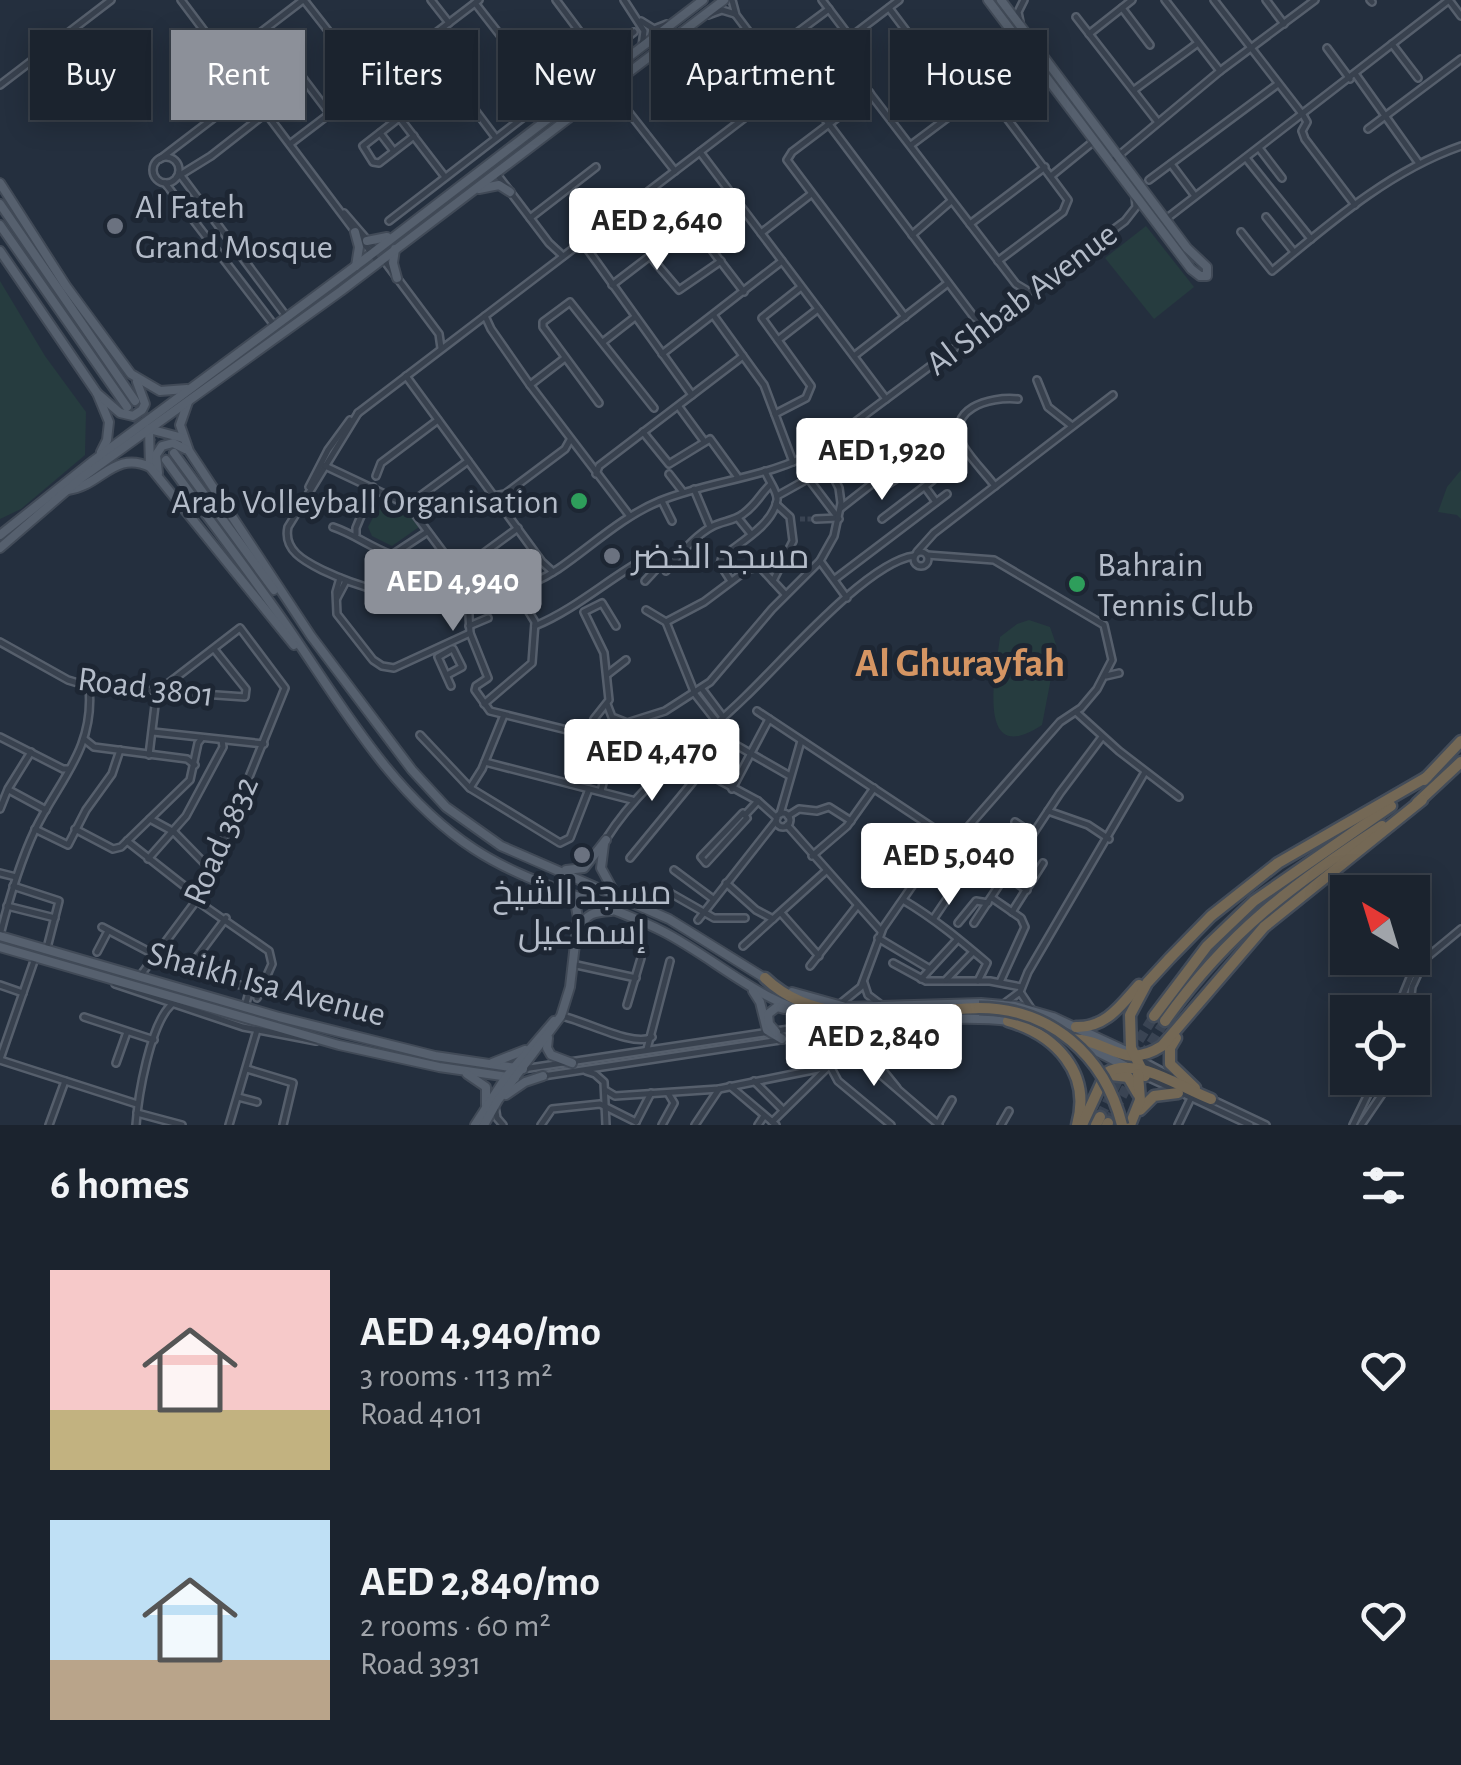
<!DOCTYPE html>
<meta charset="utf-8">
<style>
body{margin:0;font-family:"Alegreya Sans",Cairo,sans-serif;background:#242b36;color:#f1f3f6;height:100vh;display:flex;flex-direction:column;font-size:38px;white-space:nowrap}
*{box-sizing:border-box;margin:0}
p{font-size:32px;color:#a0a4aa}
.icon{flex:none;width:55px;height:55px;fill:none;stroke:currentColor;stroke-width:2;stroke-linecap:round;stroke-linejoin:round}
.map{position:relative;height:1125px;overflow:hidden}
.details{display:flex;flex-direction:column;background:#1b232e;flex:1}
.details>*{flex:none}
.guide{position:absolute;left:30px;top:30px;width:1402px;height:90px;display:flex;gap:20px}
.needle{width:65px;rotate:322deg}
.controls{position:absolute;left:1330px;top:875px;display:grid;gap:20px}
.controls a{display:grid;place-items:center;width:100px;height:100px;border-radius:0px;background:#1b232e;box-shadow:0 5px 25px #0003,0 0 0 2px #39404a;font-size:50px}
.price{position:absolute;translate:-50% -85px;padding:0 22px;border-radius:10px;background:#fff;color:#222;font-size:32px;line-height:65px;filter:drop-shadow(0 2px 5px #0008)}
.price::after{content:'';position:absolute;left:50%;top:60px;width:30px;height:22px;margin-left:-15px;background:inherit;clip-path:polygon(0 0,100% 0,50% 100%)}
.price.selected{background:#8c9099;color:#fff}
ul{padding:0;list-style:none}
li{display:flex;align-items:center;gap:30px;height:250px;padding:0 50px}
li span{display:grid;place-items:center;flex:none;width:280px;height:200px;border-radius:0px;color:#555}
li>.icon{margin-inline-start:auto}
span .icon{width:120px;height:120px;fill:#fffc;stroke-width:1}
li b{font-size:42px}
h2{display:flex;justify-content:space-between;align-items:center;height:120px;padding:0 50px;font-size:42px}
.tag{padding:0 35px;border-radius:0px;background:#1b232e;box-shadow:0 5px 25px #0003,0 0 0 2px #39404a;font-size:35px;line-height:90px}
.tag.selected{background:#8c9099;color:#fff}
.map>svg:first-child{display:block}
.green{fill:#263c3f}
.lines{fill:none;stroke-linecap:round;stroke-linejoin:round}
.minor-tunnel{stroke:#3a4453;stroke-width:5;stroke-dasharray:5 2.5;stroke-linecap:butt}
.major-tunnel{stroke:#3a4453;stroke-width:8;stroke-dasharray:8 4;stroke-linecap:butt}
.highway-tunnel{stroke:#3a4453;stroke-width:10;stroke-dasharray:10 5;stroke-linecap:butt}
.minor-casing{stroke:#565f6c;stroke-width:10}
.major-casing{stroke:#414a57;stroke-width:12}
.highway-casing{stroke:#434c59;stroke-width:15}
.minor{stroke:#38414e;stroke-width:5}
.major{stroke:#56606e;stroke-width:8}
.highway{stroke:#746855;stroke-width:10}
.highway-bridge-casing{stroke:#434c59;stroke-width:15;stroke-linecap:butt}
.highway-bridge{stroke:#746855;stroke-width:10}
.worship-dot{fill:#6b7280;stroke:#1d2633;stroke-width:4}
.leisure-dot{fill:#2e9e5b;stroke:#1d2633;stroke-width:4}
.labels{text-anchor:middle;stroke-width:10;stroke-linejoin:round;paint-order:stroke}
.poi-label{font-size:35px;fill:#b4bcc9;stroke:#1d2633;text-anchor:start}
.street-label{font-size:35px;fill:#b4bcc9;stroke:#1d2633}
.quarter-label{font-size:40px;font-weight:bold;fill:#d59563;stroke:#1d2633}
</style>
<div class="map">
<svg width="1461" height="1125" viewBox="0 0 1461 1125">
<rect width="100%" height="100%" fill="#242f3e"/>
<g class="green">
<polygon points="1146,226 1194,287 1154,319 1105,258"/>
<polygon points="0,281 45,356 86,412 85,455 21,509 0,519"/>
<polygon points="1461,470 1461,519 1457,515 1438,512 1447,487"/>
<polygon points="387,505 406,510 419,527 392,546 372,536 368,527 376,512"/>
<path d="M1029,620L1050,627L1057,647L1042,725C974,770 996,670 1000,637L1017,624Z"/>
</g>
<g class="lines">
<polyline class="minor-tunnel" points="800,519 816,519"/>
<g class="major-tunnel">
<polyline points="135,401 174,453"/>
<polyline points="127,407 166,460"/>
</g>
<g class="highway-tunnel">
<polyline points="1131,1053 1154,1016"/>
<polyline points="1143,1056 1165,1021"/>
<polyline points="1100,1117 1124,1068"/>
<polyline points="1108,1123 1133,1075"/>
</g>
<g class="minor-casing">
<g id="minor">
<polyline points="181,0 378,262"/>
<polyline points="304,0 344,51"/>
<polyline points="431,0 449,23"/>
<polyline points="556,0 600,59"/>
<polyline points="624,0 644,31 642,46"/>
<polyline points="732,0 736,15 788,84"/>
<polyline points="822,0 850,37"/>
<polyline points="1165,0 1220,71"/>
<polyline points="1214,0 1303,115 1307,122 1302,131 1305,139 1355,205"/>
<polyline points="1266,0 1284,24"/>
<polyline points="1370,0 1372,2"/>
<polyline points="1449,0 1461,16"/>
<polyline points="475,3 549,98"/>
<polyline points="889,8 962,105"/>
<polyline points="1122,8 1150,45"/>
<polyline points="708,15 722,10 735,14"/>
<polyline points="1076,17 1157,121"/>
<polyline points="641,21 654,29 667,24"/>
<polyline points="1020,22 1018,12 1024,0"/>
<polyline points="266,29 330,114"/>
<polyline points="1089,34 1132,0"/>
<polyline points="424,42 496,138"/>
<polyline points="1392,44 1418,78"/>
<polyline points="1327,48 1350,79"/>
<polyline points="836,49 1016,284 1026,290"/>
<polyline points="767,55 829,9"/>
<polyline points="226,59 303,0"/>
<polyline points="1015,66 1021,54 1020,45"/>
<polyline points="1356,75 1418,162"/>
<polyline points="795,79 974,317 984,324"/>
<polyline points="372,82 445,177"/>
<polyline points="0,85 111,0"/>
<polyline points="985,89 1068,200 1063,212 998,261"/>
<polyline points="1134,90 1198,43"/>
<polyline points="870,93 792,152 787,160 905,317"/>
<polyline points="624,106 675,171"/>
<polyline points="399,118 363,146 373,162 379,163 414,136"/>
<polyline points="1368,129 1461,59"/>
<polyline points="380,133 393,150"/>
<polyline points="290,144 479,0"/>
<polyline points="911,145 1018,65 1035,64"/>
<polyline points="1259,148 1282,178"/>
<polyline points="700,152 886,399"/>
<circle cx="166" cy="170" r="13"/>
<polyline points="1246,158 1311,239"/>
<polyline points="160,159 249,91"/>
<polyline points="1111,162 1220,71 1315,0"/>
<polyline points="1171,164 1195,196"/>
<polyline points="179,173 286,316"/>
<polyline points="496,173 549,243 563,256"/>
<polyline points="1051,176 1094,141"/>
<polyline points="177,177 211,156 266,113"/>
<polyline points="1149,180 1278,84"/>
<polyline points="165,183 274,325"/>
<polyline points="344,213 376,250"/>
<polyline points="1266,217 1294,252"/>
<polyline points="530,218 596,167"/>
<polyline points="1166,219 1449,0"/>
<polyline points="389,221 634,32"/>
<polyline points="970,224 1045,167"/>
<path d="M1241,232L1272,271C1330,223 1389,171 1461,146"/>
<polyline points="761,233 810,195"/>
<polyline points="912,235 951,201"/>
<polyline points="583,243 692,395"/>
<polyline points="650,256 679,290 721,261"/>
<polyline points="383,259 439,334 441,348"/>
<polyline points="612,285 680,233 692,229 698,232 744,292"/>
<polyline points="485,316 491,329 530,385 629,515"/>
<polyline points="714,316 764,385 793,462"/>
<polyline points="778,340 818,309"/>
<polyline points="603,342 635,317"/>
<polyline points="662,354 782,261"/>
<polyline points="854,356 948,283"/>
<polyline points="406,376 542,562 553,572"/>
<polyline points="1037,380 1048,407 1072,426"/>
<polyline points="530,385 565,358"/>
<polyline points="599,403 543,327 543,322 570,302 654,408"/>
<polyline points="679,407 704,441"/>
<path d="M358,413L288,527C283,550 304,561 322,570C393,604 490,614 558,569C592,546 621,517 660,501C711,480 771,478 819,449L1125,221L1136,207L1135,196"/>
<polyline points="358,413 899,0"/>
<polyline points="775,414 806,398 811,386 762,318 801,287"/>
<polyline points="643,432 669,464 710,439 737,476"/>
<polyline points="886,449 899,470 896,479 885,486 869,465 870,464 905,431"/>
<polyline points="323,465 408,505 458,572 518,528"/>
<polyline points="596,474 599,466 743,356"/>
<polyline points="669,474 683,492"/>
<polyline points="376,476 381,463 438,420"/>
<polyline points="808,478 839,519"/>
<path d="M995,486C985,473 972,460 964,447C943,409 990,396 1018,399"/>
<polyline points="309,487 328,450 350,420"/>
<polyline points="925,487 936,502"/>
<polyline points="694,489 710,527"/>
<polyline points="494,496 505,494 565,449 570,440"/>
<polyline points="777,496 829,467"/>
<polyline points="662,501 672,521"/>
<polyline points="408,505 468,461"/>
<polyline points="841,508 878,479"/>
<polyline points="738,518 751,534"/>
<polyline points="816,519 838,518"/>
<polyline points="882,519 933,480"/>
<path d="M333,527C354,534 370,547 392,555L427,532"/>
<polyline points="356,534 356,528 373,487"/>
<circle cx="921" cy="559" r="7"/>
<polyline points="917,552 934,533 1113,395"/>
<polyline points="927,555 994,560 1104,625 1112,660 1097,689 1081,708 1060,722 968,827 946,837"/>
<polyline points="820,561 847,598"/>
<path d="M666,571C677,557 697,534 713,526C723,521 734,521 743,514C756,505 759,496 770,485"/>
<polyline points="340,578 336,592 337,614 373,660 382,666 394,668 470,633"/>
<polyline points="835,579 947,494"/>
<polyline points="645,581 658,567"/>
<path d="M731,581L720,564L722,557C739,543 773,525 777,500C778,492 768,480 765,471"/>
<polyline points="773,581 793,541 790,517 776,504"/>
<polyline points="387,591 392,555"/>
<polyline points="337,598 346,581"/>
<polyline points="468,598 470,633 488,678 476,686 475,690 490,711 676,757 758,801 777,818"/>
<polyline points="646,610 666,622 695,694 717,722"/>
<polyline points="666,622 704,602 748,569 760,567 785,594"/>
<polyline points="469,626 488,618"/>
<path d="M535,626C576,609 608,579 646,558"/>
<polyline points="0,642 68,680 88,686 245,697 246,689 214,649"/>
<polyline points="608,674 626,660"/>
<polyline points="447,675 462,667 453,649"/>
<polyline points="1106,676 1119,673"/>
<polyline points="451,686 438,657 452,649"/>
<polyline points="702,689 723,717"/>
<polyline points="484,704 532,663 535,622 515,589"/>
<polyline points="607,704 612,717 627,723 665,711 710,682 772,609 820,561 834,536 841,503 839,488 819,449"/>
<polyline points="757,711 1027,890"/>
<polyline points="1076,712 1119,751 1179,797"/>
<polyline points="713,727 729,741 790,776"/>
<polyline points="153,732 264,744"/>
<polyline points="420,735 470,788 560,843 570,838 589,789"/>
<polyline points="0,737 63,769 69,769"/>
<polyline points="84,739 94,747 187,759 195,765"/>
<polyline points="629,745 634,722"/>
<polyline points="149,755 157,689"/>
<polyline points="485,762 632,800"/>
<polyline points="571,784 594,719 609,700 604,653 584,612 602,603 616,626"/>
<polyline points="470,788 482,769 504,715"/>
<polyline points="732,789 769,719"/>
<polyline points="9,790 46,810"/>
<polyline points="601,791 619,721"/>
<polyline points="0,809 8,789 31,752"/>
<polyline points="1048,811 1088,825 1109,839"/>
<polygon points="743,813 747,818 706,863 701,857"/>
<circle cx="783" cy="820" r="7"/>
<polyline points="780,814 801,741"/>
<polyline points="745,815 758,801"/>
<polyline points="788,816 799,809 817,811 829,807 851,821"/>
<polyline points="150,819 174,832 211,870"/>
<polyline points="1015,822 1033,834"/>
<polyline points="787,825 881,931"/>
<polyline points="35,829 68,845 86,810 112,774 120,750"/>
<polyline points="75,829 113,849 121,847 190,780 198,743 202,738"/>
<path d="M606,839C643,781 697,744 745,697C782,662 867,562 914,556"/>
<polyline points="127,841 183,885 202,893"/>
<polyline points="812,856 847,826 874,788"/>
<polyline points="630,858 701,772"/>
<polyline points="148,859 186,816 223,747 222,740"/>
<polyline points="674,870 713,899"/>
<polyline points="0,873 16,877"/>
<polyline points="726,883 756,910 773,919"/>
<polyline points="13,886 59,901 48,944"/>
<polyline points="672,894 714,918 745,918"/>
<polyline points="992,898 1021,918 1025,927 1000,982"/>
<path d="M903,900C935,919 960,940 987,963L978,981"/>
<polyline points="197,901 269,951 272,964 257,998"/>
<polyline points="7,906 55,918"/>
<polyline points="1012,912 1043,863"/>
<polyline points="781,913 819,956"/>
<polyline points="934,918 976,856"/>
<polyline points="698,920 776,821"/>
<polyline points="958,923 976,901 988,903"/>
<polyline points="974,923 1060,793 1102,737"/>
<polyline points="102,927 157,956"/>
<path d="M0,935C9,899 19,864 35,830C59,780 95,749 89,687"/>
<polyline points="878,938 930,969"/>
<polyline points="743,946 826,871"/>
<polyline points="97,952 108,931"/>
<polyline points="154,959 250,988 245,1007"/>
<polyline points="893,963 926,981 990,981 1021,987"/>
<polyline points="572,964 636,978"/>
<polyline points="810,966 857,906"/>
<polyline points="188,969 226,918"/>
<polyline points="140,976 202,893 285,688 240,628 161,689"/>
<polyline points="921,979 956,941"/>
<polyline points="946,980 972,953"/>
<polyline points="864,983 868,995 880,1004"/>
<polyline points="115,984 243,1027 316,1041"/>
<polyline points="0,985 23,993"/>
<polyline points="1020,992 1032,1010"/>
<polyline points="1005,1003 1020,992 1028,972 1145,772"/>
<polyline points="840,1004 861,987 883,928 946,837"/>
<polyline points="627,1005 641,958"/>
<polyline points="1396,1012 1414,968 1461,929"/>
<polyline points="1409,1012 1412,987 1423,963"/>
<path d="M561,1016C584,1020 634,1048 652,1037"/>
<polyline points="84,1017 154,1040"/>
<circle cx="851" cy="1042" r="8"/>
<polyline points="859,1041 897,1088"/>
<polyline points="647,1049 670,961"/>
<polyline points="852,1050 939,1125"/>
<polyline points="0,1059 34,961"/>
<polyline points="0,1060 137,1104"/>
<polyline points="1141,1060 1171,1076"/>
<polyline points="116,1063 127,1032"/>
<polyline points="830,1066 838,1081 891,1125"/>
<polyline points="247,1069 293,1083 283,1125"/>
<polyline points="523,1069 803,1027 829,1028 851,1034"/>
<polyline points="586,1071 595,1074 604,1082 606,1125"/>
<polyline points="543,1076 813,1035 827,1035 843,1043"/>
<polyline points="1145,1076 1250,1125"/>
<polyline points="754,1081 783,1110"/>
<polyline points="730,1086 776,1125"/>
<polyline points="605,1090 615,1096 719,1089 828,1067 842,1057 844,1046"/>
<polyline points="238,1097 257,1102"/>
<polyline points="1211,1099 1266,1125"/>
<polyline points="495,1106 497,1118 503,1125"/>
<polyline points="137,1113 182,1125"/>
<polyline points="636,1122 651,1093"/>
<polyline points="772,1122 827,1068"/>
<polyline points="938,1124 952,1100"/>
<polyline points="49,1125 65,1081"/>
<path d="M136,1125C138,1096 150,1025 171,1005"/>
<polyline points="229,1125 257,1030"/>
<polyline points="541,1125 552,1109 600,1104 636,1122"/>
<polyline points="662,1125 674,1103 668,1093"/>
<polyline points="695,1125 719,1089"/>
<polyline points="758,1125 764,1116"/>
<polyline points="1001,1125 1009,1111"/>
<polyline points="1178,1125 1191,1098"/>
<polyline points="1353,1125 1376,1078"/>
<polyline points="1361,1125 1393,1078"/>
</g>
</g>
<g class="major-casing">
<g id="major">
<polyline points="988,0 1191,269 1200,276 1207,276 1207,267 1187,248 1001,0"/>
<polyline points="0,183 66,286 131,374 160,391 187,389"/>
<polyline points="479,189 499,185 510,192"/>
<polyline points="0,204 135,401"/>
<polyline points="0,225 127,407"/>
<polyline points="355,232 359,247 356,266"/>
<polyline points="367,241 387,237"/>
<polyline points="395,249 393,263 397,278"/>
<polyline points="0,251 97,393 109,422 107,440 101,452"/>
<polyline points="97,393 120,413 133,416 142,410 145,404 137,382"/>
<polyline points="188,402 180,425 189,451 311,636 412,770 446,807 501,846 669,919 766,979"/>
<polyline points="149,429 150,467"/>
<polyline points="149,429 183,438"/>
<polyline points="174,453 274,590"/>
<path d="M166,460C204,513 244,565 282,619C338,699 390,794 474,849C532,887 601,900 662,931C715,958 761,1004 821,1016C882,1029 947,1013 1009,1021"/>
<polyline points="158,473 156,455 162,446 173,443 185,449"/>
<path d="M68,490C101,486 114,450 150,467L294,645"/>
<polyline points="0,535 93,461 365,259 703,0"/>
<polyline points="0,548 80,479 341,291 724,0"/>
<polyline points="604,844 601,868 613,890"/>
<polyline points="566,870 584,868 606,840"/>
<path d="M580,930C585,913 595,912 611,911"/>
<polyline points="0,936 279,1017 435,1056 523,1069"/>
<polyline points="0,947 339,1045 439,1067 515,1078"/>
<polyline points="753,991 760,1002 767,1030 782,1039"/>
<polyline points="792,992 846,1007 981,1003 1015,1006 1053,1017 1126,1051"/>
<polyline points="776,1032 769,1024 768,1014 777,1007 784,1009"/>
<polyline points="548,1038 547,1048 551,1055 572,1063"/>
<polyline points="1080,1043 1125,1066"/>
<polyline points="492,1063 525,1050"/>
<polyline points="467,1074 486,1087 486,1105"/>
<polyline points="506,1095 525,1082 543,1076"/>
<polyline points="475,1125 506,1077 554,1021"/>
<polyline points="484,1125 498,1100 561,1016 570,987 578,918 574,896"/>
</g>
</g>
<g class="highway-casing">
<g id="highway">
<polyline points="1424,780 1461,741"/>
<polyline points="1417,803 1461,762"/>
<path d="M765,978C821,1032 909,1010 979,1008"/>
<polyline points="1154,1016 1207,946 1254,901 1391,806"/>
<path d="M1008,1021C1055,1035 1092,1072 1077,1125"/>
<path d="M1165,1021C1228,932 1292,885 1382,826"/>
<path d="M1076,1027C1106,1028 1121,1005 1139,985"/>
<polyline points="1176,1038 1170,1048 1170,1064 1195,1088"/>
<path d="M1072,1039C1109,1040 1123,1071 1162,1046L1264,927L1422,800"/>
<polyline points="1111,1075 1128,1077 1138,1094"/>
<polyline points="1145,1076 1131,1048 1130,1015 1147,983 1170,958 1211,916 1278,863 1427,777"/>
<polyline points="1140,1110 1154,1096 1178,1093"/>
<path d="M1082,1125L1106,1073C1135,1055 1181,1088 1211,1099"/>
<polyline points="1096,1125 1100,1117"/>
<polyline points="1107,1125 1108,1123"/>
<polyline points="1130,1125 1140,1100 1138,1074"/>
</g>
</g>
<use href="#minor" class="minor"/>
<use href="#major" class="major"/>
<use href="#highway" class="highway"/>
<g class="highway-bridge-casing">
<path id="highway-bridge" d="M979,1008C1051,1008 1105,1056 1122,1125"/>
</g>
<use href="#highway-bridge" class="highway-bridge"/>
</g>
<g class="worship-dot">
<circle cx="115" cy="226" r="10"/>
<circle cx="612" cy="556" r="10"/>
<circle cx="582" cy="855" r="10"/>
</g>
<g class="leisure-dot">
<circle cx="579" cy="501" r="10"/>
<circle cx="1077" cy="584" r="10"/>
</g>
<g class="labels">
<g class="poi-label">
<text x="135" y="218">Al Fateh<tspan x="135" dy="40">Grand Mosque</tspan></text>
<text x="559" y="513" text-anchor="end">Arab Volleyball Organisation</text>
<text x="632" y="568">مسجد الخضر</text>
<text x="1097" y="576">Bahrain<tspan x="1097" dy="40">Tennis Club</tspan></text>
<text x="582" y="904" text-anchor="middle">مسجد الشيخ<tspan x="582" dy="40">إسماعيل</tspan></text>
</g>
<g class="street-label">
<text transform="translate(1021 298) rotate(-37)" y="12">Al Shbab Avenue</text>
<text transform="translate(146 686) rotate(7)" y="12">Road 3801</text>
<text transform="translate(220 840) rotate(-66)" y="12">Road 3832</text>
<text transform="translate(267 983) rotate(15)" y="12">Shaikh Isa Avenue</text>
</g>
<g class="quarter-label">
<text x="960" y="676">Al Ghurayfah</text>
</g>
</g>
</svg>
<div class="controls">
<a><svg class="needle" viewBox="-14 -14 28 28"><path d="M0-13l5 13h-10z" fill="#e53935"/><path d="M0 13l5-13h-10z" fill="#a0a4aa"/></svg></a>
<a><svg class="icon" aria-label="locate" viewBox="0 0 24 24"><circle cx="12" cy="12" r="6"/><path d="M12 2v4M12 18v4M2 12h4M18 12h4"/></svg></a>
</div>
<b class="price" style="left:657px;top:273px">AED 2,640</b>
<b class="price" style="left:882px;top:503px">AED 1,920</b>
<b class="price selected" style="left:453px;top:634px">AED 4,940</b>
<b class="price" style="left:652px;top:804px">AED 4,470</b>
<b class="price" style="left:949px;top:908px">AED 5,040</b>
<b class="price" style="left:874px;top:1089px">AED 2,840</b>
<div class="guide">
<a class="tag">Buy</a>
<a class="tag selected">Rent</a>
<a class="tag">Filters</a>
<a class="tag">New</a>
<a class="tag">Apartment</a>
<a class="tag">House</a>
</div>
</div>
<section class="details">
<h2>6 homes<svg class="icon" aria-label="filters" viewBox="0 0 24 24"><path d="M4 7h16M4 17h16"/><circle cx="9" cy="7" r="2"/><circle cx="15" cy="17" r="2"/></svg></h2>
<ul>
<li><span style="background:linear-gradient(#f6c9c9 70%,#c2b280 0)"><svg class="icon" aria-label="home" viewBox="0 0 24 24"><path d="M3 11l9-7 9 7M6 9v11h12V9"/></svg></span><div><b>AED 4,940/mo</b><p>3 rooms · 113 m²</p><p>Road 4101</p></div><svg class="icon" aria-label="heart" viewBox="0 0 24 24"><path d="M12 20l-8-8c-3-5 5-10 8-4 3-6 11-1 8 4z"/></svg></li>
<li><span style="background:linear-gradient(#bfe0f5 70%,#b9a48a 0)"><svg class="icon" aria-label="home" viewBox="0 0 24 24"><path d="M3 11l9-7 9 7M6 9v11h12V9"/></svg></span><div><b>AED 2,840/mo</b><p>2 rooms · 60 m²</p><p>Road 3931</p></div><svg class="icon" aria-label="heart" viewBox="0 0 24 24"><path d="M12 20l-8-8c-3-5 5-10 8-4 3-6 11-1 8 4z"/></svg></li>
</ul>
</section>
